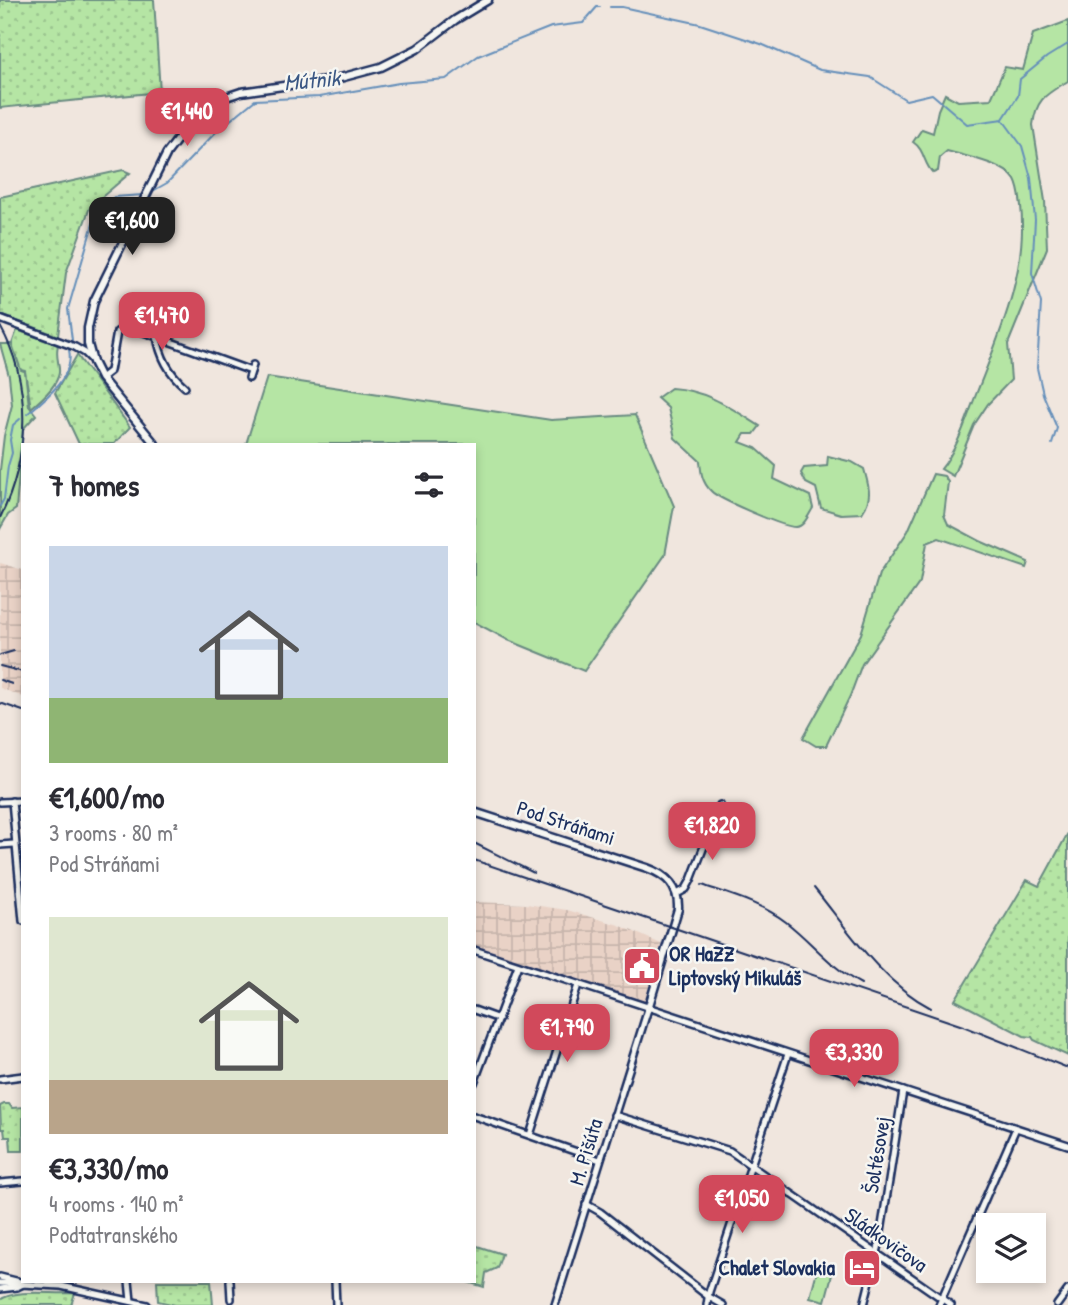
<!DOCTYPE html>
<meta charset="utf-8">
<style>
body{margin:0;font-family:"Patrick Hand",sans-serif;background:#f2f2f3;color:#2b2b33;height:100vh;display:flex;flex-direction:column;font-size:26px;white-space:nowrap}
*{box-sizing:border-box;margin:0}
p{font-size:23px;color:#7c7c81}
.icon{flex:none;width:38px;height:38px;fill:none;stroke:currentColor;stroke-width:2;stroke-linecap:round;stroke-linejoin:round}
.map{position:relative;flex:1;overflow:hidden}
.drawer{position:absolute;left:21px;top:443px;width:455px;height:840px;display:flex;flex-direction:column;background:#fff;border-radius:0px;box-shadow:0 4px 10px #0003}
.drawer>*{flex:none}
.buttons{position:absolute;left:976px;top:1213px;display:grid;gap:14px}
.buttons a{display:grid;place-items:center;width:70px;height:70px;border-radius:0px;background:#fff;box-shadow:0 4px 10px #0003;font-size:35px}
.price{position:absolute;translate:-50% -60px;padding:0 16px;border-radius:14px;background:#d1495b;color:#fff;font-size:23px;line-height:46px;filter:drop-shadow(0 2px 4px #0008)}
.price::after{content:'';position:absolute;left:50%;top:42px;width:21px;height:16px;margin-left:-10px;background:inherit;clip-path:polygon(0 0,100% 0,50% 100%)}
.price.selected{background:#222;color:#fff}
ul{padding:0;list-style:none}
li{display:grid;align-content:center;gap:14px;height:371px;padding:0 28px}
li span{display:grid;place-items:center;height:217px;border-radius:0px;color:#555}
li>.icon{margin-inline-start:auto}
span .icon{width:126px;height:126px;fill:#fffc;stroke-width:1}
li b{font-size:30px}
h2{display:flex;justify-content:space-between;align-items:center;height:84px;padding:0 28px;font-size:30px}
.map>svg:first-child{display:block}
.industrial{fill:url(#industrial-grid)}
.grass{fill:#b5e5a4;stroke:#688a81;stroke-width:2}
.park{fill:url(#park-dots);stroke:#688a81;stroke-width:2}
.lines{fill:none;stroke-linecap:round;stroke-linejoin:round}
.stream{stroke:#658fba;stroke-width:2}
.minor-casing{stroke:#1b2f5e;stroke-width:10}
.tertiary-casing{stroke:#1b2f5e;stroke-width:11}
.minor{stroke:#f6f6f2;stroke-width:5}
.tertiary{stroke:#f6f6f2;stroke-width:6}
.rail{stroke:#1b2f5e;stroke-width:2}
.labels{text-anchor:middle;stroke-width:5;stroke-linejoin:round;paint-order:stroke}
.street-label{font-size:21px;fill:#1b2f5e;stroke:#f6f6f2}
.poi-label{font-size:21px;font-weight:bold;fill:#1b2f5e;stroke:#f6f6f2;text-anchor:start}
.water-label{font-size:23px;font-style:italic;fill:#3a5784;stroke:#f6f6f2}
</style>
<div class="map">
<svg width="1068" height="1305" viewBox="0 0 1068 1305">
<defs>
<pattern id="industrial-grid" width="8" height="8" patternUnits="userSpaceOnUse" patternTransform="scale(1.75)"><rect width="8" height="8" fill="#e9d2c6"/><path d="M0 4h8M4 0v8" fill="none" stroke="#c7b5ac"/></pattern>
<pattern id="park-dots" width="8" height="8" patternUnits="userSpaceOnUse" patternTransform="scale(1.75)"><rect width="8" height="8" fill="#b5e5a4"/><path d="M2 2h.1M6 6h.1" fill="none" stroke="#9bc590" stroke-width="1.8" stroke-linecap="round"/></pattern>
</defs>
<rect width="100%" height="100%" fill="#f0e6de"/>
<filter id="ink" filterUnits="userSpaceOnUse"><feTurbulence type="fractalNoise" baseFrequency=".0143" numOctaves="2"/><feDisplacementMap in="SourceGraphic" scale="14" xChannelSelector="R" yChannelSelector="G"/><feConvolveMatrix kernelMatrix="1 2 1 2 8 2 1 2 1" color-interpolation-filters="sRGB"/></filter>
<g filter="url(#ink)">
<g class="industrial">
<polygon points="0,563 23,570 23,697 0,688"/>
<polygon points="474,902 526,904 567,910 619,925 661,944 644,1005 474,948"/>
</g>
<g class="grass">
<path d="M1068,21V81C1047,94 1036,98 1033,125L1045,201L1047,248L1008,344L1011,380L988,404L974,425L953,476L941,469C958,448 967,417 977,392C1000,333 1028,270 1021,206C1020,198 1019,187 1015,180C1006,164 965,156 947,151L940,157L938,171L933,173C923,163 925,150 913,142L922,129L933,133L938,110L945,94L958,101L991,99L1005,67L1023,70L1033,34Z"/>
<polygon points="0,344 12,344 21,370 25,371 29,406 36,415 23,429 16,509 8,515 0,529 0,470 4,436 12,405 9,376"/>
<polygon points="267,377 551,420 635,415 674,506 665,555 584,671 508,640 474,622 474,444 246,444"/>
<path d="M671,388C706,390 731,408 760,426L754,434H745L740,442L756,448L776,466L774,479L810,496L813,508C809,514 804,527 796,527C785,528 718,499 711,491C702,482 701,473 700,461L675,438L668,408L657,398Z"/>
<path d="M828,456L852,462L864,469C869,487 873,497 862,513L841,514L821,508L816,488L806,483L801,473L804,468L827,466Z"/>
<polygon points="933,474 944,476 948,482 944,515 948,524 980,541 1028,562 1026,568 939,538 927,543 920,582 862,664 850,696 826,746 816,746 803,738 861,634 879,574 908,531"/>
<polygon points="818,1267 833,1271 825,1301 810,1297"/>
</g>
<g class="park">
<polygon points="0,0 154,0 160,92 0,108"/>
<polygon points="123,170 130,173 90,207 66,273 58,336 1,315 0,197"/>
<path d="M17,330L58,345C55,357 60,364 59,373C57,386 41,400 31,408L25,371L21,370L12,344Z"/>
<polygon points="77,355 130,427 114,444 79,444 55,393"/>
<polygon points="1068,833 1068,1056 1034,1040 1032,1037 1024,1036 955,1000 1027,880 1039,886"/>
<polygon points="4,1104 9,1104 12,1108 23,1107 23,1151 11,1151 10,1137 5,1137 4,1129 1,1129 0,1106"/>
<polygon points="474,1245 502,1254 497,1268 486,1273 484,1287 464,1281 474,1281"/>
<polygon points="157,1281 211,1281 213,1305 175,1305 158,1301"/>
<path d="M75,1293L71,1305H0V1300C16,1288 54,1295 75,1293Z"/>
</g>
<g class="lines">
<g class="stream">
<polyline points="610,7 622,7 700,24 761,44 820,70 870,77 906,100 932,94 967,124 1003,119 1018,96 1020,79 1047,57 1068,44"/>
<polyline points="1003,120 1022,146 1031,178 1035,220 1032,273 1041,303 1037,368 1043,394 1057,428 1052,444"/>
<polyline points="151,192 167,183 217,131 255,100 319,97 399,83 446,79 478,56 498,48 551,27 583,23 597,7 600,7"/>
<polyline points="72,340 68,309 97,210 114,197 143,195"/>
<path d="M27,414C45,399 75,376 69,350"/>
<polyline points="0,506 4,499 8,466 12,453 10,440 13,425 20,419"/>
</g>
<g class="minor-casing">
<g id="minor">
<polyline points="0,319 75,347 85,353 92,360"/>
<path d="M157,336C160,357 170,374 185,387"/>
<polyline points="101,378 110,371 117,332 127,326 251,371"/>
<polyline points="249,378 253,365"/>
<polyline points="12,801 23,921"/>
<polyline points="0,802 23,801"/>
<polyline points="0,845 14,844"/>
<polyline points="677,894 686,889 691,880 720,805"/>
<polyline points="474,950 1068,1145"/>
<polyline points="474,1010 499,1019"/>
<polyline points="0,1079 23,1076"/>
<polyline points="474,1083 518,965"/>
<polyline points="614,1115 730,1151 951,1305"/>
<polyline points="474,1116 600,1160"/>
<polyline points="530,1135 578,985"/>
<polyline points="0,1183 23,1181"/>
<polyline points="586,1204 600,1212 709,1297 723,1305"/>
<polyline points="0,1277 20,1282"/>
<polyline points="129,1281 131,1301"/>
<polyline points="230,1281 231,1299"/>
<polyline points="335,1281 336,1305"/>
<polyline points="0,1283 61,1286 147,1305"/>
<polyline points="0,1289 17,1287 23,1284"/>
<polyline points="555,1305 648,1009"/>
<polyline points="707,1305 709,1292 788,1054"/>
<polyline points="864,1305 879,1245 903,1091"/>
<polyline points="939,1305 1016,1128"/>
<polyline points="1057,1305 1068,1290"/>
</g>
</g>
<g class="tertiary-casing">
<g id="tertiary">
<polyline points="155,444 101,378 93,362 88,344 88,328 94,301 167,153 193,119 220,99 241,92 340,78 381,67 417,49 455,20 488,0"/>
<path d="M474,812L647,868C667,875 679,887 678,909L648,1009"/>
</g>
</g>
<use href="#minor" class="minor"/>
<use href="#tertiary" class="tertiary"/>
<g class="rail">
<path d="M0,326C33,384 29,459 0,518"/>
<polyline points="0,655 14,651"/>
<polyline points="0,666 23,672"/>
<polyline points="0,680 12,684"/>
<polyline points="0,703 23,711"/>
<polyline points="474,843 534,873"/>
<polyline points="474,860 963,1026 1068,1068"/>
<path d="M702,885C731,895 761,903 786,922C812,942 831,968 861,984"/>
<path d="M814,888C849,931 881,982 931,1008"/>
</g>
</g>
</g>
<defs>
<g id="civic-square" transform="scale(2.0125)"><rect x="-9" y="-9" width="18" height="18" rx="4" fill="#d1495b" stroke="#f6f6f2"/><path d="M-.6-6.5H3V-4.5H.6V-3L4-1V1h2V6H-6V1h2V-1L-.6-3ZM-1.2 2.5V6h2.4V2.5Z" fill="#fff"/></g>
<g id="hotel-square" transform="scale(2.0125)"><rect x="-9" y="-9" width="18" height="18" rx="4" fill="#d1495b" stroke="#f6f6f2"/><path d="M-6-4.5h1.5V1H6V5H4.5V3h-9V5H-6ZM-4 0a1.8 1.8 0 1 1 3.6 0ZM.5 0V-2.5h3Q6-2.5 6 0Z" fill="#fff"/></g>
</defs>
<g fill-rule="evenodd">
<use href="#civic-square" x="642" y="966"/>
<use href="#hotel-square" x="862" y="1268"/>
</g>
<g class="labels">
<g class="street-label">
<text transform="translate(566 823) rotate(18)" y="7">Pod Stráňami</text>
<text transform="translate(586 1152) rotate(-73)" y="7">M. Pišúta</text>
<text transform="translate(877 1155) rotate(-81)" y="7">Šoltésovej</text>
<text transform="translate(886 1240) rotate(35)" y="7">Sládkovičova</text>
</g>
<g class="poi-label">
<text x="669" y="961">OR HaZZ<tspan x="669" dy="24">Liptovský Mikuláš</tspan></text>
<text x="835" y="1275" text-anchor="end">Chalet Slovakia</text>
</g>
<g class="water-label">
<text transform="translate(312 80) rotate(-5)" y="8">Mútnik</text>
</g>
</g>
</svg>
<div class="buttons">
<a><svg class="icon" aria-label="layers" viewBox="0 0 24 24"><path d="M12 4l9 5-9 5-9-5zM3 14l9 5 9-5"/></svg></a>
</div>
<b class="price" style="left:187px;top:148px">€1,440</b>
<b class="price selected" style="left:132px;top:257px">€1,600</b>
<b class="price" style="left:162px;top:352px">€1,470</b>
<b class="price" style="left:712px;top:862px">€1,820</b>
<b class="price" style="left:567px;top:1064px">€1,790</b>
<b class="price" style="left:854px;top:1089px">€3,330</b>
<b class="price" style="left:742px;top:1235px">€1,050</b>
<section class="drawer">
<h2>7 homes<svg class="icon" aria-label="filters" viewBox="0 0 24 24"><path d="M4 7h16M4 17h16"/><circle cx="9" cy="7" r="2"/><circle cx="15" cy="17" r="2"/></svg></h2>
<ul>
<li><span style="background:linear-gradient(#c9d6e8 70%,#8fb573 0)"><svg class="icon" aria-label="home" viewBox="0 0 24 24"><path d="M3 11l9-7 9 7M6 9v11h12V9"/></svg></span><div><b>€1,600/mo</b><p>3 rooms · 80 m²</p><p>Pod Stráňami</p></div></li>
<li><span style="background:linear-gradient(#dfe7d0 75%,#b9a48a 0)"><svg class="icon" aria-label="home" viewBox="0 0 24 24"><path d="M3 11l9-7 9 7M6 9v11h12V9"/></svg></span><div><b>€3,330/mo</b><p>4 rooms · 140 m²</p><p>Podtatranského</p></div></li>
</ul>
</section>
</div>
